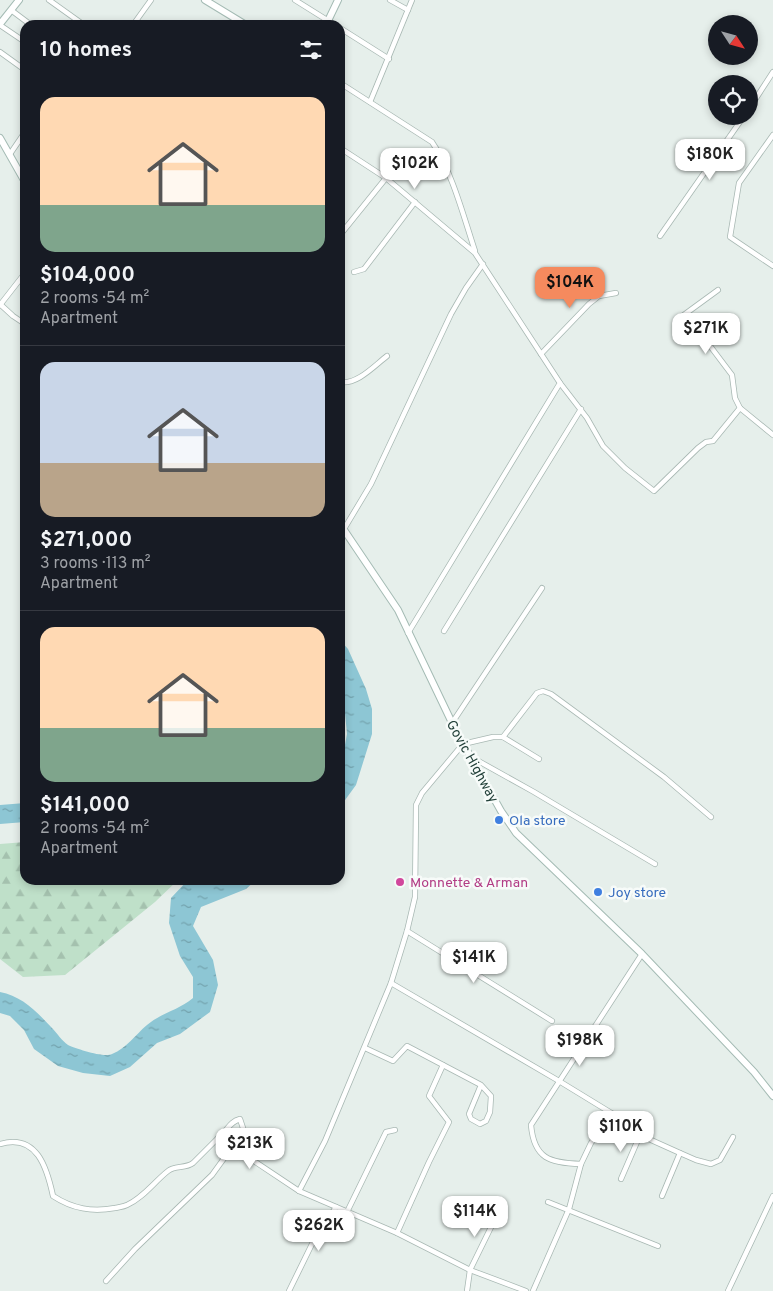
<!DOCTYPE html>
<meta charset="utf-8">
<style>
body{margin:0;font-family:Overpass,sans-serif;background:#242831;color:#f1f3f6;height:100vh;display:flex;flex-direction:column;font-size:19px;white-space:nowrap}
*{box-sizing:border-box;margin:0}
p{font-size:16px;color:#9ea1a6}
.icon{flex:none;width:28px;height:28px;fill:none;stroke:currentColor;stroke-width:2;stroke-linecap:round;stroke-linejoin:round}
.map{position:relative;flex:1;overflow:hidden}
.details{position:absolute;left:20px;top:20px;width:325px;height:865px;display:flex;flex-direction:column;background:#171b24;border-radius:15px;box-shadow:0 2px 8px #0003}
.details>*{flex:none}
.needle{width:32px;rotate:126deg}
.fabs{position:absolute;left:708px;top:15px;display:grid;gap:10px}
.fabs a{display:grid;place-items:center;width:50px;height:50px;border-radius:50%;background:#171b24;box-shadow:0 2px 8px #0003;font-size:25px}
.price{position:absolute;translate:-50% -42px;padding:0 11px;border-radius:10px;background:#fff;color:#222;font-size:16px;line-height:32px;filter:drop-shadow(0 1px 2px #0008)}
.price::after{content:'';position:absolute;left:50%;top:30px;width:15px;height:11px;margin-left:-8px;background:inherit;clip-path:polygon(0 0,100% 0,50% 100%)}
.price.selected{background:#f58a5e;color:#111}
ul{padding:0;list-style:none}
li{display:grid;align-content:center;gap:10px;height:265px;padding:0 20px}
li+li{border-top:1px solid #363941}
li span{display:grid;place-items:center;height:155px;border-radius:15px;color:#555}
li>.icon{margin-inline-start:auto}
span .icon{width:90px;height:90px;fill:#fffc;stroke-width:1}
li b{font-size:21px}
h2{display:flex;justify-content:space-between;align-items:center;height:60px;padding:0 20px;font-size:21px}
.map>svg:first-child{display:block}
.forest{fill:url(#forest-firs)}
.water{fill:url(#water-ripples)}
.lines{fill:none;stroke-linecap:round;stroke-linejoin:round}
.street-casing{stroke:#a8b8b3;stroke-width:6}
.secondary-casing{stroke:#a4bbb4;stroke-width:8}
.street{stroke:#fff;stroke-width:4.5}
.secondary{stroke:#fff;stroke-width:6}
.shop-dot{fill:#3f7fe0;stroke:#f7fbf9;stroke-width:2}
.hotel-dot{fill:#d1479c;stroke:#f7fbf9;stroke-width:2}
.labels{text-anchor:middle;stroke-width:5;stroke-linejoin:round;paint-order:stroke}
.street-label{font-size:14px;fill:#24423b;stroke:#f7fbf9}
.shop-label{font-size:14px;fill:#366cbe;stroke:#f7fbf9;text-anchor:start}
.hotel-label{font-size:14px;fill:#b23c85;stroke:#f7fbf9;text-anchor:start}
</style>
<div class="map">
<svg width="773" height="1291" viewBox="0 0 773 1291">
<defs>
<pattern id="forest-firs" width="22" height="20" patternUnits="userSpaceOnUse" patternTransform="scale(1.25)"><rect width="22" height="20" fill="#bfe0c9"/><path d="M5 1l3.5 6h-7zM16 11l3.5 6h-7z" fill="#a4c1ae"/></pattern>
<pattern id="water-ripples" width="26" height="14" patternUnits="userSpaceOnUse" patternTransform="scale(1.25)"><rect width="26" height="14" fill="#8dc6d4"/><path d="M2 4q2-2 4 0t4 0M15 11q2-2 4 0t4 0" fill="none" stroke="#73a2ad"/></pattern>
</defs>
<rect width="100%" height="100%" fill="#e6efeb"/>
<polygon class="forest" points="25,842 25,880 178,880 155,902 65,975 23,977 0,959 0,844"/>
<g class="water">
<polygon points="340,640 348,649 366,689 372,709 372,734 356,785 340,807 340,772 347,734 344,703 340,694"/>
<polygon points="25,803 25,822 0,824 0,805"/>
<path d="M188,880H256L246,889L201,907L193,926L213,960L218,985L210,1012L180,1034L157,1043L130,1067L110,1076L83,1073L58,1066L34,1049L24,1030L10,1016L0,1013V992C22,996 37,1012 52,1028C57,1033 62,1041 68,1045C77,1049 104,1058 112,1054C127,1048 135,1035 147,1025C161,1013 179,1010 193,998V977L180,956L169,923L171,898Z"/>
</g>
<g class="lines">
<g class="street-casing">
<g id="street">
<polyline points="49,0 84,25"/>
<polyline points="295,0 335,25"/>
<polyline points="390,0 408,10"/>
<polyline points="11,10 31,25"/>
<polyline points="0,25 25,42"/>
<polyline points="133,25 151,0"/>
<polyline points="340,28 389,59"/>
<polyline points="0,52 25,70"/>
<path d="M340,83L432,142C452,171 464,218 475,251"/>
<polyline points="370,102 412,0"/>
<polyline points="749,109 773,72"/>
<polyline points="773,135 739,183 730,237 773,266"/>
<polyline points="340,148 386,178 475,253 560,383 408,633"/>
<polyline points="10,154 25,132"/>
<polyline points="340,235 386,178"/>
<polyline points="660,236 744,116"/>
<polyline points="354,272 364,269 415,202"/>
<polyline points="0,305 25,273"/>
<polyline points="1,305 13,316 25,324"/>
<polyline points="541,354 589,304 599,296 616,293"/>
<path d="M340,382C357,385 374,366 387,356"/>
<polyline points="560,383 587,418 603,446 625,468 654,491 698,448 706,442 713,441 740,408 735,398 732,375 695,326 681,317 718,290"/>
<polyline points="740,408 773,435"/>
<polyline points="344,529 371,484 451,314 466,288 483,264"/>
<polyline points="444,631 581,409"/>
<polyline points="452,723 542,588"/>
<polyline points="503,737 537,693 543,691 551,694 664,777 711,817"/>
<polyline points="473,758 534,792 655,864"/>
<polyline points="407,931 552,1021"/>
<polyline points="391,983 559,1081 613,1114 640,1135 680,1153 696,1160 711,1164 720,1160 733,1137"/>
<polyline points="365,1048 393,1061 407,1046 481,1085 491,1096 490,1112 486,1121 480,1124 471,1119 469,1114 481,1085"/>
<path d="M0,1144C37,1133 47,1168 53,1196C73,1209 92,1212 115,1208C119,1207 123,1207 127,1205C143,1198 154,1182 168,1171C175,1165 185,1169 193,1163C202,1154 211,1145 220,1136C228,1130 229,1122 240,1119L254,1161L299,1191L397,1233L470,1270L526,1291"/>
<path d="M581,1164C550,1163 534,1159 531,1125L642,954"/>
<polyline points="621,1179 640,1135"/>
<polyline points="299,1191 325,1141 391,983 407,931 415,897 416,805 422,793 463,744 493,737 503,737 539,759"/>
<polyline points="662,1196 680,1153"/>
<polyline points="548,1202 658,1246"/>
<polyline points="347,1212 386,1132 395,1130"/>
<polyline points="397,1233 429,1162 449,1122 429,1096 443,1065"/>
<polyline points="106,1281 135,1249 212,1175 233,1146 248,1141"/>
<polyline points="289,1291 312,1244 336,1207"/>
<polyline points="467,1291 470,1270 497,1215"/>
<polyline points="533,1291 569,1209 581,1164 591,1143 613,1114"/>
<polyline points="728,1291 773,1196"/>
</g>
</g>
<g class="secondary-casing">
<g id="secondary">
<polyline points="205,0 246,25"/>
<polyline points="0,24 19,0"/>
<polyline points="326,25 338,0"/>
<polyline points="0,138 25,182"/>
<polyline points="340,524 398,610 454,727 501,811 516,833 642,954 754,1072 773,1096"/>
</g>
</g>
<use href="#street" class="street"/>
<use href="#secondary" class="secondary"/>
</g>
<g class="shop-dot">
<circle cx="499" cy="820" r="5"/>
<circle cx="598" cy="892" r="5"/>
</g>
<circle class="hotel-dot" cx="400" cy="882" r="5"/>
<g class="labels">
<g class="street-label">
<text transform="translate(473 761) rotate(61)" y="5">Govic Highway</text>
</g>
<g class="shop-label">
<text x="509" y="825">Ola store</text>
<text x="608" y="897">Joy store</text>
</g>
<g class="hotel-label">
<text x="410" y="887">Monnette &amp; Arman</text>
</g>
</g>
</svg>
<div class="fabs">
<a><svg class="needle" viewBox="-14 -14 28 28"><path d="M0-13l5 13h-10z" fill="#e53935"/><path d="M0 13l5-13h-10z" fill="#9ea1a6"/></svg></a>
<a><svg class="icon" aria-label="locate" viewBox="0 0 24 24"><circle cx="12" cy="12" r="6"/><path d="M12 2v4M12 18v4M2 12h4M18 12h4"/></svg></a>
</div>
<b class="price" style="left:710px;top:181px">$180K</b>
<b class="price" style="left:415px;top:190px">$102K</b>
<b class="price selected" style="left:570px;top:309px">$104K</b>
<b class="price" style="left:706px;top:355px">$271K</b>
<b class="price" style="left:474px;top:984px">$141K</b>
<b class="price" style="left:580px;top:1067px">$198K</b>
<b class="price" style="left:621px;top:1153px">$110K</b>
<b class="price" style="left:250px;top:1170px">$213K</b>
<b class="price" style="left:475px;top:1238px">$114K</b>
<b class="price" style="left:319px;top:1252px">$262K</b>
<section class="details">
<h2>10 homes<svg class="icon" aria-label="filters" viewBox="0 0 24 24"><path d="M4 7h16M4 17h16"/><circle cx="9" cy="7" r="2"/><circle cx="15" cy="17" r="2"/></svg></h2>
<ul>
<li><span style="background:linear-gradient(#ffd9b3 70%,#7fa58c 0)"><svg class="icon" aria-label="home" viewBox="0 0 24 24"><path d="M3 11l9-7 9 7M6 9v11h12V9"/></svg></span><div><b>$104,000</b><p>2 rooms · 54 m²</p><p>Apartment</p></div></li>
<li><span style="background:linear-gradient(#c9d6e8 65%,#b9a48a 0)"><svg class="icon" aria-label="home" viewBox="0 0 24 24"><path d="M3 11l9-7 9 7M6 9v11h12V9"/></svg></span><div><b>$271,000</b><p>3 rooms · 113 m²</p><p>Apartment</p></div></li>
<li><span style="background:linear-gradient(#ffd9b3 65%,#7fa58c 0)"><svg class="icon" aria-label="home" viewBox="0 0 24 24"><path d="M3 11l9-7 9 7M6 9v11h12V9"/></svg></span><div><b>$141,000</b><p>2 rooms · 54 m²</p><p>Apartment</p></div></li>
</ul>
</section>
</div>
